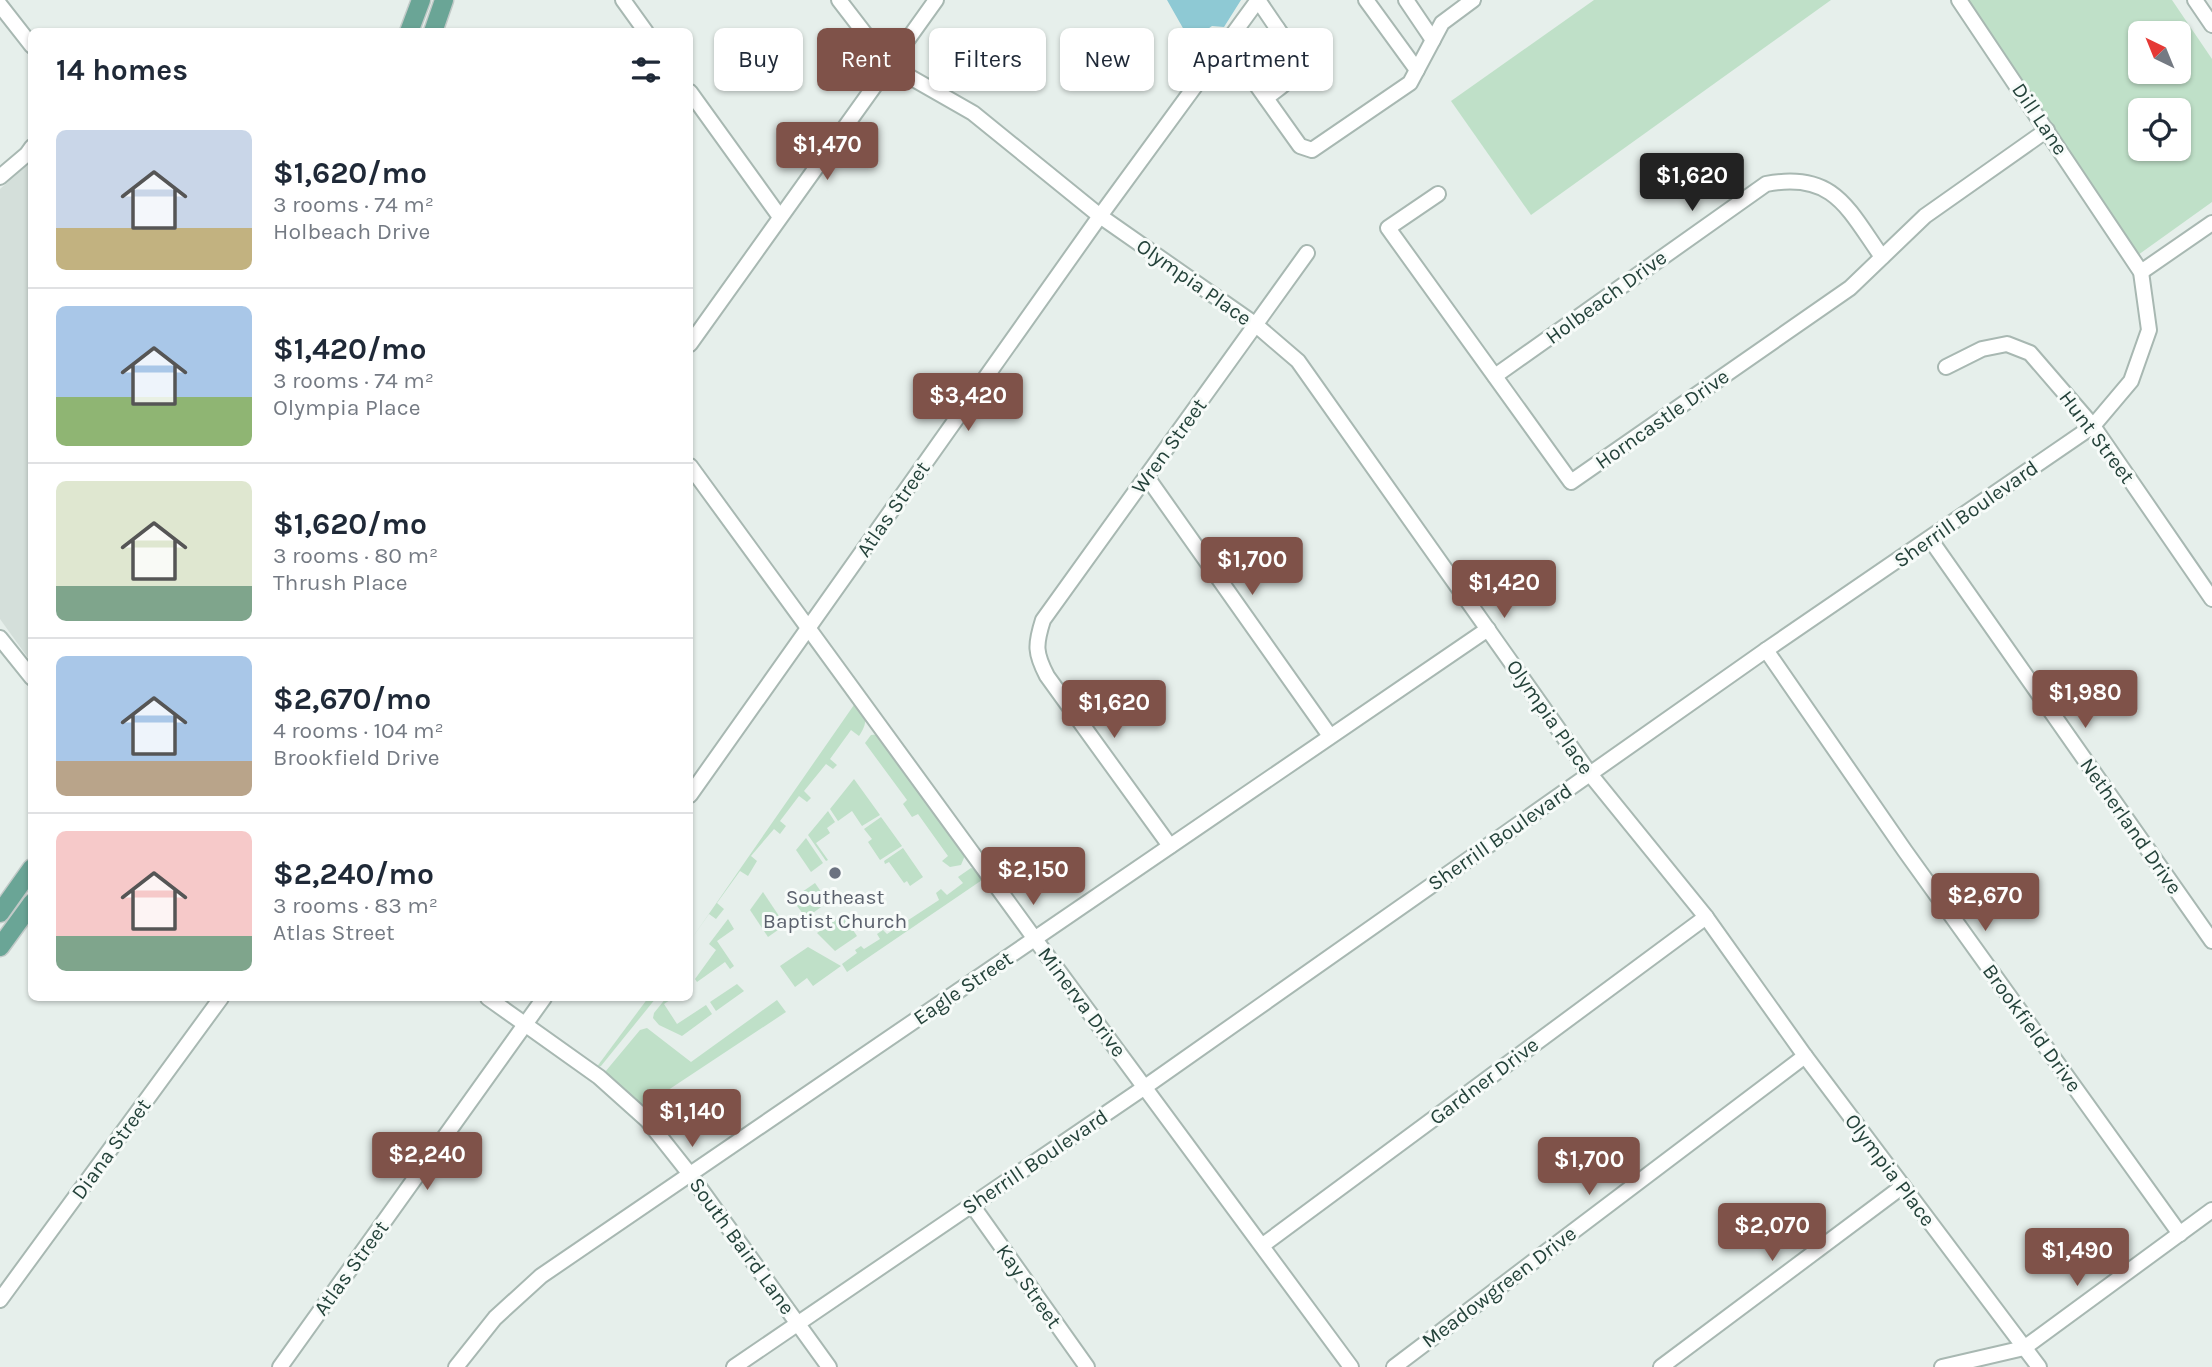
<!DOCTYPE html>
<meta charset="utf-8">
<style>
body{margin:0;font-family:Karla,sans-serif;background:#f6f6f7;color:#1f2937;height:100vh;display:flex;flex-direction:column;font-size:26px;white-space:nowrap}
*{box-sizing:border-box;margin:0}
p{font-size:23px;color:#747a83}
.icon{flex:none;width:38px;height:38px;fill:none;stroke:currentColor;stroke-width:2;stroke-linecap:round;stroke-linejoin:round}
.map{position:relative;flex:1;overflow:hidden}
.panel{position:absolute;left:28px;top:28px;width:665px;height:973px;display:flex;flex-direction:column;background:#fff;border-radius:10px;box-shadow:0 2px 5px #0004}
.panel>*{flex:none}
.banner{position:absolute;left:714px;top:28px;width:665px;height:63px;display:flex;gap:14px}
.needle{width:46px;rotate:317deg}
.tools{position:absolute;left:2128px;top:21px;display:grid;gap:14px}
.tools a{display:grid;place-items:center;width:63px;height:63px;border-radius:10px;background:#fff;box-shadow:0 2px 5px #0004;font-size:35px}
.price{position:absolute;translate:-50% -60px;padding:0 16px;border-radius:7px;background:#7f5249;color:#fff;font-size:23px;line-height:46px;filter:drop-shadow(0 2px 4px #0008)}
.price::after{content:'';position:absolute;left:50%;top:42px;width:21px;height:16px;margin-left:-10px;background:inherit;clip-path:polygon(0 0,100% 0,50% 100%)}
.price.on{background:#222;color:#fff}
ul{padding:0;list-style:none}
li{display:flex;align-items:center;gap:21px;height:175px;padding:0 28px}
li+li{border-top:2px solid #e0e1e3}
li span{display:grid;place-items:center;flex:none;width:196px;height:140px;border-radius:10px;color:#555}
li>.icon{margin-inline-start:auto}
span .icon{width:84px;height:84px;fill:#fffc;stroke-width:1}
li b{font-size:30px}
h2{display:flex;justify-content:space-between;align-items:center;height:84px;padding:0 28px;font-size:30px}
.pill{padding:0 24px;border-radius:10px;background:#fff;box-shadow:0 2px 5px #0004;font-size:24px;line-height:63px}
.pill.on{background:#7f5249;color:#fff}
.map>svg:first-child{display:block}
.built{fill:#d4dfda}
.green{fill:#bfe0c8;fill-rule:evenodd}
.water{fill:#8ec9d4}
.lines{fill:none;stroke-linecap:round;stroke-linejoin:round}
.minor-casing{stroke:#a8b8b2;stroke-width:18}
.major-casing{stroke:#c2cac8;stroke-width:21}
.minor{stroke:#fff;stroke-width:14}
.major{stroke:#6aa596;stroke-width:18}
.worship-dot{fill:#6b7280;stroke:#f7fbf9;stroke-width:2.5}
.labels{text-anchor:middle;stroke-width:6;stroke-linejoin:round;paint-order:stroke}
.street-label{font-size:21px;fill:#24423a;stroke:#f7fbf9}
.worship-label{font-size:21px;fill:#5b616d;stroke:#f7fbf9}
</style>
<div class="map">
<svg width="2212" height="1367" viewBox="0 0 2212 1367">
<rect width="100%" height="100%" fill="#e6efeb"/>
<polygon class="built" points="31,162 31,662 0,619 0,189"/>
<g class="green">
<polygon points="1594,0 1831,0 1531,215 1451,101"/>
<path d="M1967,0H2172L2212,59V202L2138,255ZM2140,33H2179V72H2140ZM2140,110H2179V149H2140Z"/>
<path d="M856,702C866,716 869,721 859,736L851,730L830,759L837,765L833,769L826,764L804,791L811,798L807,802L799,796L780,821L786,826L780,834L774,829L751,856L757,861L748,876L740,871L717,903L724,909L716,919L709,914L690,941Z"/>
<polygon points="880,734 966,853 961,865 950,867 942,861 948,856 918,814 912,817 903,804 907,800 865,743 871,735"/>
<polygon points="854,779 880,815 862,826 852,811 838,821 830,809"/>
<polygon points="828,811 835,822 827,828 830,833 816,843 828,860 826,861 808,835"/>
<polygon points="881,817 902,846 880,860 868,842 872,839 864,829"/>
<polygon points="806,838 823,863 811,872 796,850"/>
<polygon points="903,848 923,877 910,886 907,881 904,883 889,862 885,864 884,861"/>
<polygon points="971,868 975,869 985,878 847,972 842,964 857,953 855,950 861,946 864,949 880,939 877,934 883,930 887,934 939,900 936,893 941,889 947,895 963,883 958,877"/>
<polygon points="815,883 828,902 806,918 792,899"/>
<polygon points="763,892 785,925 768,937 750,910"/>
<polygon points="843,915 857,936 835,951 817,933"/>
<polygon points="728,919 734,929 717,941 734,966 730,969 725,962 697,982 695,979 716,950 709,944"/>
<polygon points="808,947 841,966 813,986 807,978 795,987 780,966"/>
<polygon points="737,984 744,991 716,1011 710,1002"/>
<polygon points="648,998 656,998 601,1066 596,1068"/>
<polygon points="666,998 673,998 664,1004 677,1024 706,1005 712,1014 682,1036 680,1035 659,1025 653,1018 654,1013"/>
<polygon points="777,1000 786,1012 641,1108 605,1076 605,1072 640,1030 647,1028 691,1062"/>
</g>
<polygon class="water" points="1167,0 1241,0 1224,27 1212,26 1195,38 1192,44"/>
<g class="lines">
<g class="minor-casing">
<g id="minor">
<polyline points="623,0 646,32"/>
<polyline points="839,0 889,65 973,113 1100,216 1256,325 1298,361 1590,774 1706,917 1805,1056 2039,1367"/>
<polyline points="1366,0 1417,70"/>
<polyline points="1406,0 1433,40"/>
<polyline points="2195,0 2212,25"/>
<polyline points="0,5 32,46"/>
<polyline points="690,92 780,217"/>
<path d="M1266,98C1280,87 1297,78 1299,59L1277,28"/>
<polyline points="0,177 27,154 32,147"/>
<polyline points="1438,194 1388,228 1571,482 1850,288 1925,216 2047,130"/>
<polyline points="2141,272 2212,223"/>
<polyline points="690,344 936,0"/>
<polyline points="1946,367 1982,349 2007,344 2030,353 2093,426 2212,599"/>
<path d="M1495,376L1766,184C1834,171 1848,209 1882,257"/>
<polyline points="690,466 1035,939 1351,1367"/>
<polyline points="1147,477 1330,736"/>
<polyline points="1930,539 2212,941"/>
<polyline points="0,638 32,678"/>
<polyline points="1766,650 1905,851 2180,1234"/>
<polyline points="690,795 1100,216 1258,0 1277,28 1253,80 1300,146 1312,150 1410,83 1442,23 1473,0"/>
<path d="M1170,846L1047,676C1035,653 1035,645 1043,620L1307,253"/>
<polyline points="488,998 599,1077 647,1120 689,1173 829,1367"/>
<polyline points="972,1205 1087,1367"/>
<polyline points="1263,1245 1706,917"/>
<polyline points="0,1300 221,998"/>
<polyline points="280,1367 544,998"/>
<polyline points="456,1367 495,1318 541,1276 1488,629"/>
<polyline points="734,1367 1145,1087 1766,650 2093,426 2131,381 2149,330 2141,272 1959,0"/>
<polyline points="1394,1367 1805,1056"/>
<polyline points="1661,1367 1903,1186"/>
<polyline points="1942,1367 2024,1348 2212,1210"/>
</g>
</g>
<g class="major-casing">
<g id="major">
<polyline points="409,32 421,0"/>
<polyline points="433,32 444,0"/>
<polyline points="0,913 32,868"/>
<polyline points="0,947 32,903"/>
</g>
</g>
<use href="#minor" class="minor"/>
<use href="#major" class="major"/>
</g>
<circle class="worship-dot" cx="835" cy="873" r="7"/>
<g class="labels">
<g class="street-label">
<text transform="translate(2040 119) rotate(56)" y="7">Dill Lane</text>
<text transform="translate(1194 282) rotate(35)" y="7">Olympia Place</text>
<text transform="translate(1606 297) rotate(-36)" y="7">Holbeach Drive</text>
<text transform="translate(1662 419) rotate(-35)" y="7">Horncastle Drive</text>
<text transform="translate(2097 437) rotate(53)" y="7">Hunt Street</text>
<text transform="translate(1169 446) rotate(-54)" y="7">Wren Street</text>
<text transform="translate(893 509) rotate(-55)" y="7">Atlas Street</text>
<text transform="translate(1966 514) rotate(-35)" y="7">Sherrill Boulevard</text>
<text transform="translate(1550 717) rotate(55)" y="7">Olympia Place</text>
<text transform="translate(2131 826) rotate(55)" y="7">Netherland Drive</text>
<text transform="translate(1500 837) rotate(-35)" y="7">Sherrill Boulevard</text>
<text transform="translate(963 988) rotate(-34)" y="7">Eagle Street</text>
<text transform="translate(1082 1002) rotate(53)" y="7">Minerva Drive</text>
<text transform="translate(2032 1028) rotate(54)" y="7">Brookfield Drive</text>
<text transform="translate(1484 1081) rotate(-37)" y="7">Gardner Drive</text>
<text transform="translate(111 1149) rotate(-54)" y="7">Diana Street</text>
<text transform="translate(1035 1162) rotate(-34)" y="7">Sherrill Boulevard</text>
<text transform="translate(1890 1170) rotate(53)" y="7">Olympia Place</text>
<text transform="translate(742 1246) rotate(54)" y="7">South Baird Lane</text>
<text transform="translate(351 1268) rotate(-54)" y="7">Atlas Street</text>
<text transform="translate(1029 1286) rotate(55)" y="7">Kay Street</text>
<text transform="translate(1499 1287) rotate(-37)" y="7">Meadowgreen Drive</text>
</g>
<g class="worship-label">
<text x="835" y="904">Southeast<tspan x="835" dy="24">Baptist Church</tspan></text>
</g>
</g>
</svg>
<div class="tools">
<a><svg class="needle" viewBox="-14 -14 28 28"><path d="M0-13l5 13h-10z" fill="#e53935"/><path d="M0 13l5-13h-10z" fill="#747a83"/></svg></a>
<a><svg class="icon" aria-label="locate" viewBox="0 0 24 24"><circle cx="12" cy="12" r="6"/><path d="M12 2v4M12 18v4M2 12h4M18 12h4"/></svg></a>
</div>
<b class="price" style="left:827px;top:182px">$1,470</b>
<b class="price on" style="left:1692px;top:213px">$1,620</b>
<b class="price" style="left:968px;top:433px">$3,420</b>
<b class="price" style="left:1252px;top:597px">$1,700</b>
<b class="price" style="left:1504px;top:620px">$1,420</b>
<b class="price" style="left:2085px;top:730px">$1,980</b>
<b class="price" style="left:1114px;top:740px">$1,620</b>
<b class="price" style="left:1033px;top:907px">$2,150</b>
<b class="price" style="left:1985px;top:933px">$2,670</b>
<b class="price" style="left:692px;top:1149px">$1,140</b>
<b class="price" style="left:427px;top:1192px">$2,240</b>
<b class="price" style="left:1589px;top:1197px">$1,700</b>
<b class="price" style="left:1772px;top:1263px">$2,070</b>
<b class="price" style="left:2077px;top:1288px">$1,490</b>
<div class="banner">
<a class="pill">Buy</a>
<a class="pill on">Rent</a>
<a class="pill">Filters</a>
<a class="pill">New</a>
<a class="pill">Apartment</a>
</div>
<section class="panel">
<h2>14 homes<svg class="icon" aria-label="filters" viewBox="0 0 24 24"><path d="M4 7h16M4 17h16"/><circle cx="9" cy="7" r="2"/><circle cx="15" cy="17" r="2"/></svg></h2>
<ul>
<li><span style="background:linear-gradient(#c9d6e8 70%,#c2b280 0)"><svg class="icon" aria-label="home" viewBox="0 0 24 24"><path d="M3 11l9-7 9 7M6 9v11h12V9"/></svg></span><div><b>$1,620/mo</b><p>3 rooms · 74 m²</p><p>Holbeach Drive</p></div></li>
<li><span style="background:linear-gradient(#a9c7e8 65%,#8fb573 0)"><svg class="icon" aria-label="home" viewBox="0 0 24 24"><path d="M3 11l9-7 9 7M6 9v11h12V9"/></svg></span><div><b>$1,420/mo</b><p>3 rooms · 74 m²</p><p>Olympia Place</p></div></li>
<li><span style="background:linear-gradient(#dfe7d0 75%,#7fa58c 0)"><svg class="icon" aria-label="home" viewBox="0 0 24 24"><path d="M3 11l9-7 9 7M6 9v11h12V9"/></svg></span><div><b>$1,620/mo</b><p>3 rooms · 80 m²</p><p>Thrush Place</p></div></li>
<li><span style="background:linear-gradient(#a9c7e8 75%,#b9a48a 0)"><svg class="icon" aria-label="home" viewBox="0 0 24 24"><path d="M3 11l9-7 9 7M6 9v11h12V9"/></svg></span><div><b>$2,670/mo</b><p>4 rooms · 104 m²</p><p>Brookfield Drive</p></div></li>
<li><span style="background:linear-gradient(#f6c9c9 75%,#7fa58c 0)"><svg class="icon" aria-label="home" viewBox="0 0 24 24"><path d="M3 11l9-7 9 7M6 9v11h12V9"/></svg></span><div><b>$2,240/mo</b><p>3 rooms · 83 m²</p><p>Atlas Street</p></div></li>
</ul>
</section>
</div>
